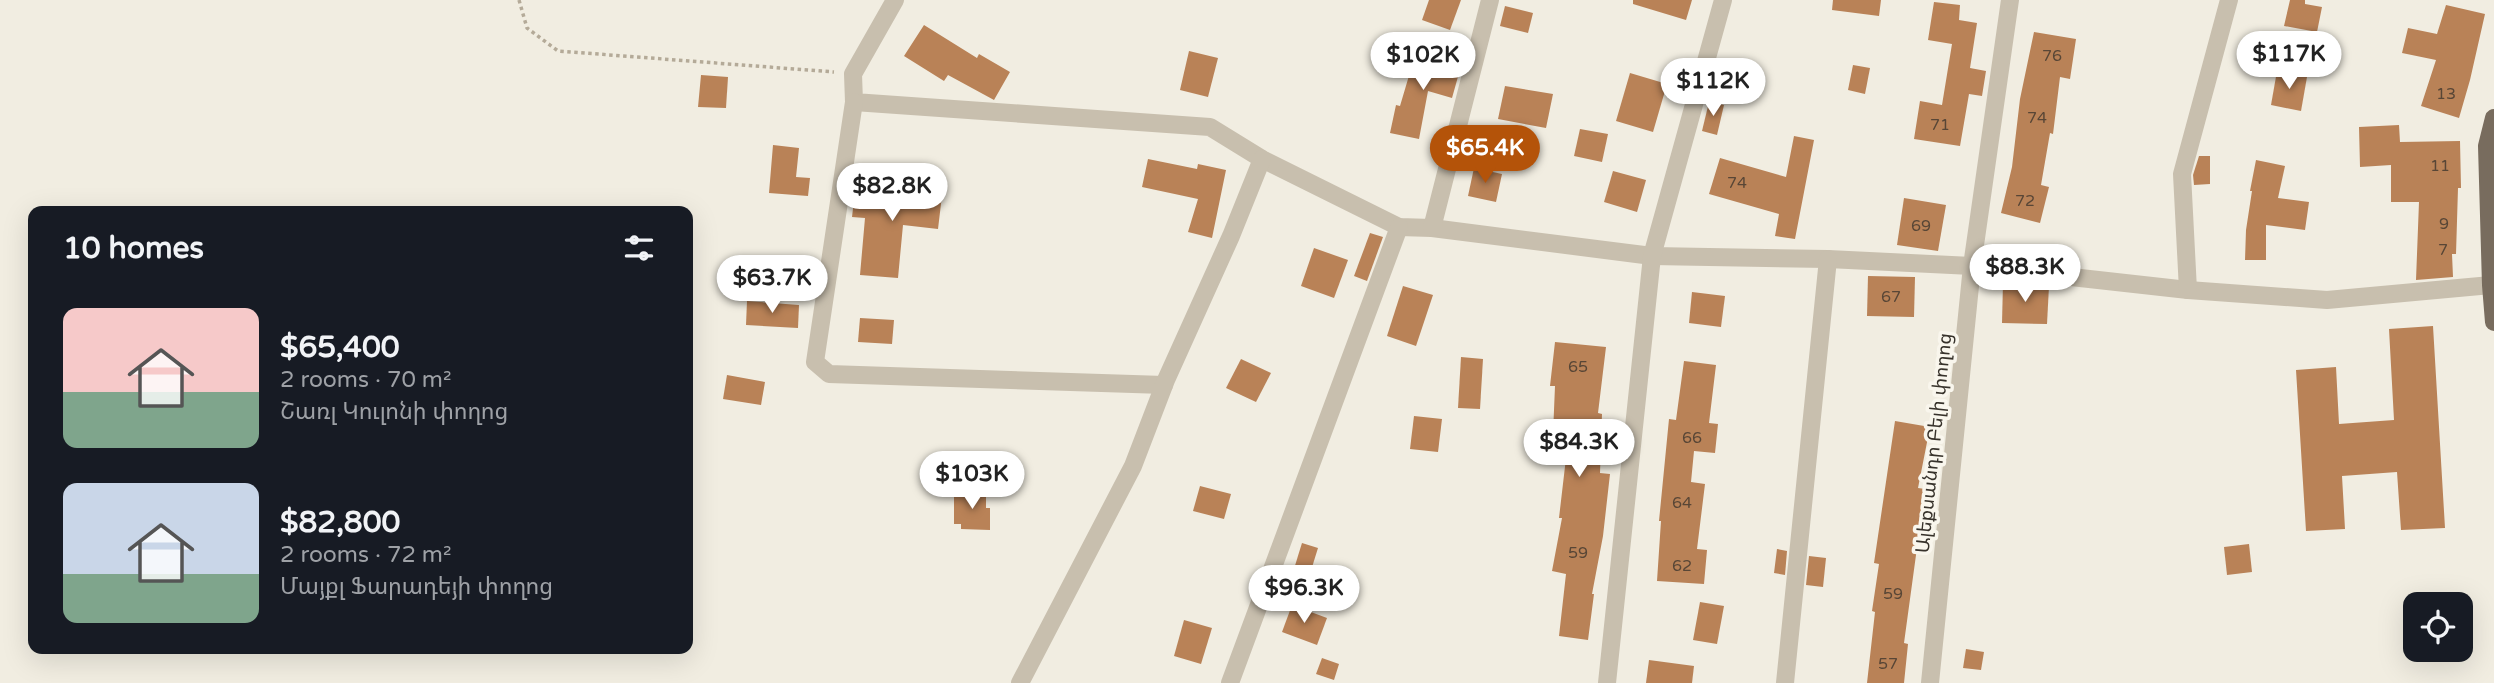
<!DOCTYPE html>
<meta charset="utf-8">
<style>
body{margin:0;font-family:"Varela Round","Noto Sans Armenian",sans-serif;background:#242831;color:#f1f3f6;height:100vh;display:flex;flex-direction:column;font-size:26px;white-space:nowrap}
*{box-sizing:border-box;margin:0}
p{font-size:23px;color:#9ea1a6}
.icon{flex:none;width:38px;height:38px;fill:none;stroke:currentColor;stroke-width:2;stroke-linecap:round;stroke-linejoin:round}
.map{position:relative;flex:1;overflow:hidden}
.drawer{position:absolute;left:28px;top:206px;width:665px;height:448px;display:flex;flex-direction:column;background:#171b24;border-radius:14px;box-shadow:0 7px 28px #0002}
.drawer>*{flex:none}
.buttons{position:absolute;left:2403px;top:592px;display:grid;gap:14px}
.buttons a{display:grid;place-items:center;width:70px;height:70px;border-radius:14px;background:#171b24;box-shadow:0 7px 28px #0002;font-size:35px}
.price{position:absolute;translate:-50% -60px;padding:0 16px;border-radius:24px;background:#fff;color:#222;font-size:23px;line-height:46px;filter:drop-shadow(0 2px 4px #0008)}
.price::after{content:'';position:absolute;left:50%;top:42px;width:21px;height:16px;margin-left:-10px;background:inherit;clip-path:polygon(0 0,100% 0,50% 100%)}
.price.current{background:#b45309;color:#fff}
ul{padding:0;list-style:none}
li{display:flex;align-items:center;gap:21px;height:175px;padding:0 35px}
li span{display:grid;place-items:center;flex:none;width:196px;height:140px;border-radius:14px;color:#555}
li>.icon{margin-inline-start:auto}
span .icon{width:84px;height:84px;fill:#fffc;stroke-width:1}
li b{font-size:30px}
h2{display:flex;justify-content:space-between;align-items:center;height:84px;padding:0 35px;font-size:30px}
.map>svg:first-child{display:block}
.building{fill:#b98257}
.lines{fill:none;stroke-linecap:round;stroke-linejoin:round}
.path{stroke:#b4aa98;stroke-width:3.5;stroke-dasharray:3.5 3.5;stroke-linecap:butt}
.minor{stroke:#c8bfae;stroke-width:18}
.major{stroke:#786c5e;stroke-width:18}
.labels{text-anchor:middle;stroke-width:7;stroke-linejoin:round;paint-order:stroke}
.number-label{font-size:16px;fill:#584636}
.street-label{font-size:19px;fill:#37322b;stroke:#f9f6ed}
</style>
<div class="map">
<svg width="2494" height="683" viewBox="0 0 2494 683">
<rect width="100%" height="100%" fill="#f1ede1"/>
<g class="building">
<polygon points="1429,0 1461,0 1450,30 1422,20"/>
<polygon points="1633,0 1692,0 1686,20 1633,4"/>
<polygon points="1833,0 1881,0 1879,16 1832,10"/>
<polygon points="2290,0 2305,0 2305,4 2322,7 2317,32 2284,26"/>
<polygon points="1934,2 1960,5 1959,20 1977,23 1970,68 1986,71 1982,96 1969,94 1960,146 1914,139 1920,101 1942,105 1952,44 1928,40"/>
<polygon points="2446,5 2485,14 2470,80 2459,118 2421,106 2436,60 2402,53 2408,28 2437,34"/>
<polygon points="1505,6 1533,13 1528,33 1500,26"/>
<polygon points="924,25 977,58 979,54 1010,72 994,100 948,75 944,81 904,56"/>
<polygon points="2034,32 2076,39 2070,79 2060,77 2053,134 2050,133 2041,185 2049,187 2040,223 2001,213 2012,167 2020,99"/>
<polygon points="1189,51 1218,58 1208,97 1180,90"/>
<polygon points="1416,52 1461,66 1452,98 1428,91 1419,139 1390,133 1396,105 1400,106"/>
<polygon points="1853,65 1870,68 1865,94 1848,90"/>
<polygon points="2277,71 2307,77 2301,111 2271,105"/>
<polygon points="1630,73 1667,84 1653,132 1616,121"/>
<polygon points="701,75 728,77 726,108 698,107"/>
<polygon points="1505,86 1553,94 1546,128 1498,119"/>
<polygon points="1709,102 1724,105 1717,135 1702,131"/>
<polygon points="2399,125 2400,142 2460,141 2461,188 2458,188 2456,254 2452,254 2453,277 2416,280 2419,202 2391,202 2391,165 2360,167 2359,127"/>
<polygon points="1580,129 1608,134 1602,162 1574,156"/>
<polygon points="1794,136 1814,140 1795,239 1775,236 1779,214 1709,194 1720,158 1786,177"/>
<polygon points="773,145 799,148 796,177 810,178 808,196 769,193"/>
<polygon points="2199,156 2210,156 2210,184 2194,185 2193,175"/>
<polygon points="1148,159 1197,169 1198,164 1226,170 1212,238 1188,232 1198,199 1142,187"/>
<polygon points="2256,160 2285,166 2278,198 2309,202 2305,230 2266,225 2266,260 2245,260 2246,230 2252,191 2250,191"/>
<polygon points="1474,168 1502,174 1496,202 1468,196"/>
<polygon points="1613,171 1646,180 1637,212 1604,202"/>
<polygon points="856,184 922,191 923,185 943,187 938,229 903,225 898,278 860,275 865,218 852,217"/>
<polygon points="1904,198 1946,205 1938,251 1897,245"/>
<polygon points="1370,233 1383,237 1367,281 1354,276"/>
<polygon points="1314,248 1348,260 1334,298 1301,286"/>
<polygon points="1868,276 1915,277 1914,317 1867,316"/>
<polygon points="2003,283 2049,286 2047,324 2002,323"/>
<polygon points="1403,286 1433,295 1416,346 1387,336"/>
<polygon points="1692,292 1725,296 1721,327 1689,323"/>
<polygon points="747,301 799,305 798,328 746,325"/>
<polygon points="860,318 894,320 892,344 858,342"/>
<polygon points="2433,326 2445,528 2401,530 2397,472 2342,476 2345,529 2306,531 2296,370 2336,367 2339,424 2394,420 2389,329"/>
<polygon points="1555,342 1606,347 1598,413 1602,414 1600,473 1610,474 1603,536 1592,594 1594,594 1588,640 1559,636 1566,574 1552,571 1562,518 1559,518 1566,458 1552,458 1555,386 1550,386"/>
<polygon points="1461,357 1483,359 1480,409 1458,408"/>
<polygon points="1241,359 1271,373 1256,402 1226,388"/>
<polygon points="1684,361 1716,365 1709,423 1718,424 1715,453 1694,451 1691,482 1705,484 1697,549 1707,550 1704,584 1657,581 1661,521 1659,521 1669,419 1676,420"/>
<polygon points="727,375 765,382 761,405 723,399"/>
<polygon points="1414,416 1442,419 1438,452 1410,449"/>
<polygon points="1895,421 1930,427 1918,488 1925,489 1904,643 1908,644 1904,683 1867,683 1875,612 1872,611 1879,564 1874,563"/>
<polygon points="1200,486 1231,494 1224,519 1193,511"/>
<polygon points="966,492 986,492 986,508 990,508 990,530 961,529 961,524 954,524 954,494 966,494"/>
<polygon points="1302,543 1318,548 1309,577 1293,572"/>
<polygon points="2249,544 2252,572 2227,575 2224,547"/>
<polygon points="1777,549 1787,551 1785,575 1774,573"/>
<polygon points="1809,556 1826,558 1823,587 1806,585"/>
<polygon points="1700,602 1724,606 1717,644 1693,640"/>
<polygon points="1292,605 1327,618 1317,645 1282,632"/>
<polygon points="1184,620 1212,628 1201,664 1174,656"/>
<polygon points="1966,649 1984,652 1981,670 1963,668"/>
<polygon points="1322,658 1339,664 1334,680 1316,674"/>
<polygon points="1649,660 1694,666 1692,683 1646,683"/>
</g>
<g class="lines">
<polyline class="path" points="519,0 527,28 558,51 834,72"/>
<g class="minor">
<polyline points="895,0 853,74 854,102 1210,127 1262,159 1399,227 1432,228 1652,256 1828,259 1972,266 2188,290 2327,300 2491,285"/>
<polyline points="854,102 815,362 829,374 1164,385"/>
<polyline points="1432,228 1490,0"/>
<polyline points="2188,290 2182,174 2229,0"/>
<polyline points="1020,683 1133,466 1166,380 1231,236 1262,159"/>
<polyline points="1230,683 1399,227"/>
<polyline points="1607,683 1652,256 1723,0"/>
<polyline points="1785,683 1828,259"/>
<polyline points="1930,683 1972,266 2010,0"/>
</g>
<polyline class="major" points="2494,118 2487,146 2491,285 2494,322"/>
</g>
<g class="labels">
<g class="number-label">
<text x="2052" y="61">76</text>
<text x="2446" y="99">13</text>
<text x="2037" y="123">74</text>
<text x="1940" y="130">71</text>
<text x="2440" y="171">11</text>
<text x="1737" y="188">74</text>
<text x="2025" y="206">72</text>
<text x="2444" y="229">9</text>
<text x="1921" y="231">69</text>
<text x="2443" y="255">7</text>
<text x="1891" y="302">67</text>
<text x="1578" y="372">65</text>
<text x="1692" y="443">66</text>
<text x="1682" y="508">64</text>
<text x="1578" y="558">59</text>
<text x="1682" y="571">62</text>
<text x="1893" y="599">59</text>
<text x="1888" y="669">57</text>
</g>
<g class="street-label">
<text transform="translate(1933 443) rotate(-84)" y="7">Ալեքսանդր Բելի փողոց</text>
</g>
</g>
</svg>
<div class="buttons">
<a><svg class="icon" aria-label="locate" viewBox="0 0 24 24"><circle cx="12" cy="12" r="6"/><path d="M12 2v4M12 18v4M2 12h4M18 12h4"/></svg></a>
</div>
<b class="price" style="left:2289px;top:91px">$117K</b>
<b class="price" style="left:1423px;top:92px">$102K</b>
<b class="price" style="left:1713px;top:118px">$112K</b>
<b class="price current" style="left:1485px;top:185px">$65.4K</b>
<b class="price" style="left:892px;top:223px">$82.8K</b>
<b class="price" style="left:2025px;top:304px">$88.3K</b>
<b class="price" style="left:772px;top:315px">$63.7K</b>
<b class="price" style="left:1579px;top:479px">$84.3K</b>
<b class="price" style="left:972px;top:511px">$103K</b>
<b class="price" style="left:1304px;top:625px">$96.3K</b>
<section class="drawer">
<h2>10 homes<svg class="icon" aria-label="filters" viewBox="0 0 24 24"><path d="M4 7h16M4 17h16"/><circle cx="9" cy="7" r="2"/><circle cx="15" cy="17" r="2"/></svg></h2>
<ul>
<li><span style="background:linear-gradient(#f6c9c9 60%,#7fa58c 0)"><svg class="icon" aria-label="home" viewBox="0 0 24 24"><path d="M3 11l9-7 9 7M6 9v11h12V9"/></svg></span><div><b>$65,400</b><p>2 rooms · 70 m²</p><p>Շառլ Կուլոնի փողոց</p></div></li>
<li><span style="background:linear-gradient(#c9d6e8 65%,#7fa58c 0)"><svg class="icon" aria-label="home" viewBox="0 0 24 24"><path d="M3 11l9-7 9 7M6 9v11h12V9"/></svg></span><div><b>$82,800</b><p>2 rooms · 72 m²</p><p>Մայքլ Ֆարադեյի փողոց</p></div></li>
</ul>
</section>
</div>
